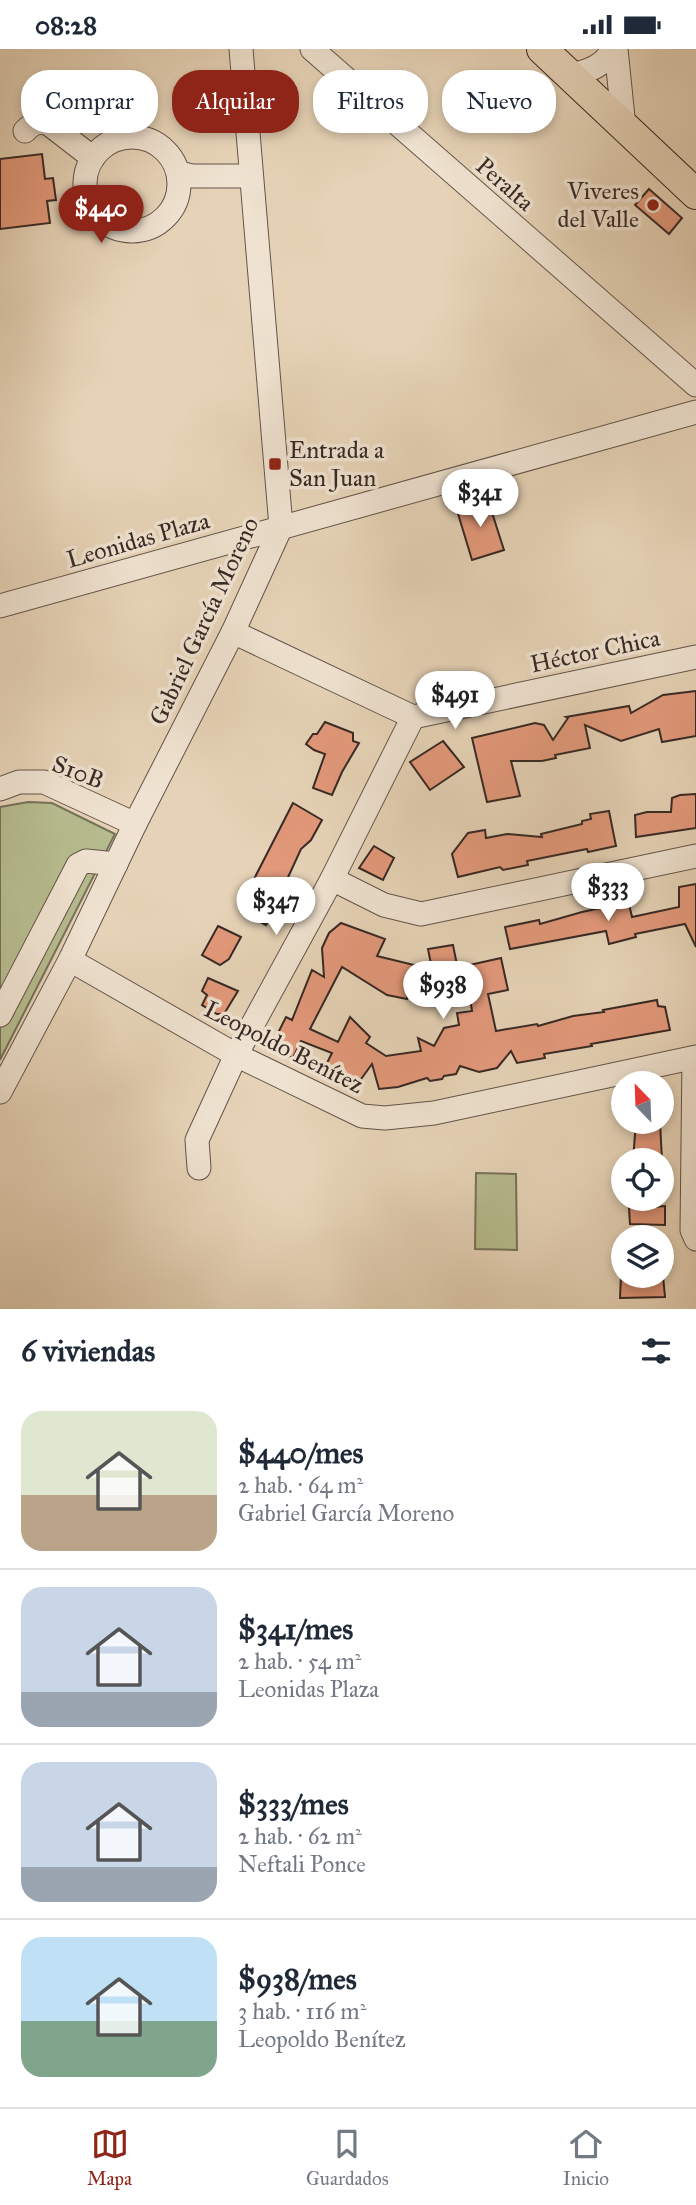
<!DOCTYPE html>
<html lang="es">
<meta charset="utf-8">
<style>
body{margin:0;font-family:"IM FELL Great Primer",serif;background:#f2f2f3;color:#1f2937;height:100vh;display:flex;flex-direction:column;font-size:26px;white-space:nowrap}
*{box-sizing:border-box;margin:0}
p{font-size:23px;color:#747a83}
.icon{flex:none;width:38px;height:38px;fill:none;stroke:currentColor;stroke-width:2;stroke-linecap:round;stroke-linejoin:round}
.map{position:relative;height:1260px;overflow:hidden}
.drawer{display:flex;flex-direction:column;background:#fff;flex:1}
.drawer>*{flex:none}
.banner{position:absolute;left:21px;top:21px;width:654px;height:63px;display:flex;gap:14px}
.needle{width:46px;rotate:337deg}
.buttons{position:absolute;left:611px;top:1022px;display:grid;gap:14px}
.buttons a{display:grid;place-items:center;width:63px;height:63px;border-radius:50%;background:#fff;box-shadow:0 4px 10px #0003;font-size:35px}
.price{position:absolute;translate:-50% -60px;padding:0 16px;border-radius:24px;background:#fff;color:#222;font-size:23px;line-height:46px;filter:drop-shadow(0 2px 4px #0008)}
.price::after{content:'';position:absolute;left:50%;top:42px;width:21px;height:16px;margin-left:-10px;background:inherit;clip-path:polygon(0 0,100% 0,50% 100%)}
.price.current{background:#8f2418;color:#fff}
ul{padding:0;list-style:none}
li{display:flex;align-items:center;gap:21px;height:175px;padding:0 21px}
li+li{border-top:2px solid #e0e1e3}
li span{display:grid;place-items:center;flex:none;width:196px;height:140px;border-radius:21px;color:#555}
li>.icon{margin-inline-start:auto}
span .icon{width:84px;height:84px;fill:#fffc;stroke-width:1}
li b{font-size:30px}
h2{display:flex;justify-content:space-between;align-items:center;height:84px;padding:0 21px;font-size:30px}
.tag{padding:0 24px;border-radius:28px;background:#fff;box-shadow:0 4px 10px #0003;font-size:24px;line-height:63px}
.tag.current{background:#8f2418;color:#fff}
.status{display:flex;justify-content:space-between;align-items:center;height:49px;padding:0 35px;background:#fff;direction:ltr}
.status svg{height:19px;fill:currentColor}
.tab-bar{display:flex;justify-content:space-around;align-items:center;height:98px;border-top:2px solid #e0e1e3;background:#fff;font-size:19px;color:#747a83}
.tab-bar a{display:grid;justify-items:center;gap:4px}
.tab-bar .current{color:#8f2418}
.map>svg:first-child{display:block}
.green{fill:#b6bc8e;stroke:#76725a;stroke-width:2}
.building{fill:#e3997b;stroke:#372925;stroke-width:2}
.lines{fill:none;stroke-linecap:round;stroke-linejoin:round}
.minor-casing{stroke:#63544a;stroke-width:25}
.major-casing{stroke:#372925;stroke-width:32}
.minor{stroke:#efe2d0;stroke-width:23}
.major{stroke:#e6d3b7;stroke-width:30}
.poi-dot{fill:#8f2418;stroke:#efe2d0;stroke-width:2.5}
.labels{text-anchor:middle;stroke-width:7;stroke-linejoin:round;paint-order:stroke}
.street-label{font-size:24px;fill:#372925;stroke:#efe2d0}
.poi-label{font-size:24px;fill:#372925;stroke:#efe2d0;text-anchor:end}
</style>
<div class="status"><b>08:28</b><svg viewBox="0 0 49 12"><path d="M0 12V9h3v3zM5 12V6h3v6zM10 12V3h3v9zM15 12V0h3v12zM26 1h20v11H26zM47 4h2v5h-2z"/></svg></div>
<div class="map">
<svg width="696" height="1260" viewBox="0 0 696 1260">
<rect width="100%" height="100%" fill="#e6d3b7"/>
<filter id="stains"><feTurbulence type="fractalNoise" baseFrequency=".00286" numOctaves="4"/><feColorMatrix values="0 0 0 0 .2 0 0 0 0 .09 0 0 0 0 .02 0 0 0 .5 -.17"/></filter>
<radialGradient id="worn" r=".72"><stop offset=".6" stop-color="#630" stop-opacity="0"/><stop offset="1" stop-color="#630" stop-opacity=".3"/></radialGradient>
<g class="green">
<polygon points="28,753 52,754 115,785 0,1011 0,758"/>
<polygon points="476,1124 516,1125 517,1201 475,1200"/>
</g>
<g class="building">
<polygon points="42,105 45,130 53,129 56,151 47,152 50,174 0,180 0,110"/>
<polygon points="649,140 682,169 669,185 635,156"/>
<polygon points="487,448 504,501 472,511 456,458"/>
<polygon points="696,642 696,687 662,693 659,680 621,692 585,676 590,699 555,706 556,709 542,712 511,712 520,747 487,753 472,689 535,674 544,676 553,691 568,669 566,668 629,657 631,664 663,646"/>
<polygon points="325,673 353,684 353,692 359,694 342,723 332,746 313,739 325,705 314,701 306,695 313,685 317,685"/>
<polygon points="443,692 464,718 430,741 410,713"/>
<polygon points="696,745 696,779 636,788 635,766 647,763 671,763 672,749 680,746"/>
<polygon points="293,754 322,771 311,791 301,800 266,876 247,866 262,834 254,830"/>
<polygon points="609,762 616,797 588,803 587,800 527,812 528,816 503,821 500,818 458,828 452,805 468,784 485,781 486,789 507,785 542,788 541,785 582,775 582,772 591,770 590,765"/>
<polygon points="374,797 394,809 383,831 359,819"/>
<polygon points="696,835 696,898 685,875 635,885 636,888 609,895 606,882 510,900 505,878 539,871 540,875 582,863 623,854 629,855 632,868 679,858 679,838"/>
<polygon points="341,874 385,890 377,907 414,916 407,950 387,946 342,918 310,980 338,993 350,968 370,988 366,994 386,1007 421,1002 418,989 434,997 444,979 459,976 457,964 472,962 465,917 501,909 508,941 488,945 496,982 537,975 538,977 573,967 604,963 603,961 657,951 658,957 665,958 670,981 591,995 592,997 544,1005 545,1009 517,1014 511,1002 497,1019 479,1023 460,1017 456,1025 444,1027 442,1030 430,1032 427,1029 398,1038 379,1040 372,1015 359,1033 352,1032 351,1036 323,1022 332,1004 301,992 293,1009 273,999 275,990 286,968 292,971 312,921 324,928 322,899 329,884"/>
<polygon points="218,877 241,888 229,910 220,916 202,906"/>
<polygon points="453,896 459,926 434,930 428,900"/>
<polygon points="208,929 238,942 224,965 217,965 202,956 207,946 202,942"/>
<polygon points="636,1073 660,1073 662,1111 633,1111"/>
<polygon points="636,1154 654,1154 652,1158 665,1157 665,1176 630,1175 629,1159 636,1158"/>
<polygon points="621,1227 663,1227 665,1248 620,1249"/>
</g>
<g class="lines">
<g class="minor-casing">
<g id="minor">
<polyline points="312,0 696,336"/>
<polyline points="616,0 624,78"/>
<path d="M572,26C587,22 606,17 612,0"/>
<path d="M25,82C32,75 38,71 49,75L93,109"/>
<circle cx="132" cy="135" r="47"/>
<polyline points="179,124 192,127 251,127"/>
<polyline points="0,557 696,363"/>
<polyline points="233,583 413,668 696,608"/>
<polyline points="0,740 19,733 44,733 135,775"/>
<polyline points="332,830 384,856 421,865 696,807"/>
<polyline points="70,911 236,1006 362,1067 385,1069 434,1064 696,1008"/>
<polyline points="0,966 78,816 86,812 116,815"/>
<polyline points="694,1009 692,1181 696,1190"/>
<polyline points="0,1043 70,911 135,775 233,583 281,478 241,0"/>
<polyline points="199,1119 197,1091 236,1006 332,830 413,668"/>
</g>
</g>
<g class="major-casing">
<polyline id="major" points="542,0 696,145"/>
</g>
<use href="#minor" class="minor"/>
<use href="#major" class="major"/>
</g>
<g class="poi-dot">
<circle cx="653" cy="156" r="7"/>
<rect x="268" y="408" width="14" height="14" rx="3.5"/>
</g>
<g class="labels">
<g class="street-label">
<text transform="translate(505 135) rotate(41)" y="8">Peralta</text>
<text transform="translate(138 491) rotate(-16)" y="8">Leonidas Plaza</text>
<text transform="translate(204 572) rotate(-65)" y="8">Gabriel García Moreno</text>
<text transform="translate(595 602) rotate(-12)" y="8">Héctor Chica</text>
<text transform="translate(78 723) rotate(21)" y="8">S10B</text>
<text transform="translate(284 998) rotate(27)" y="8">Leopoldo Benítez</text>
</g>
<g class="poi-label">
<text x="639" y="150">Viveres<tspan x="639" dy="28">del Valle</tspan></text>
<text x="289" y="409" text-anchor="start">Entrada a<tspan x="289" dy="28">San Juan</tspan></text>
</g>
</g>
<rect width="100%" height="100%" filter="url(#stains)"/>
<rect width="100%" height="100%" fill="url(#worn)"/>
</svg>
<div class="buttons">
<a><svg class="needle" viewBox="-14 -14 28 28"><path d="M0-13l5 13h-10z" fill="#e53935"/><path d="M0 13l5-13h-10z" fill="#747a83"/></svg></a>
<a><svg class="icon" aria-label="locate" viewBox="0 0 24 24"><circle cx="12" cy="12" r="6"/><path d="M12 2v4M12 18v4M2 12h4M18 12h4"/></svg></a>
<a><svg class="icon" aria-label="layers" viewBox="0 0 24 24"><path d="M12 4l9 5-9 5-9-5zM3 14l9 5 9-5"/></svg></a>
</div>
<b class="price current" style="left:101px;top:196px">$440</b>
<b class="price" style="left:480px;top:480px">$341</b>
<b class="price" style="left:455px;top:682px">$491</b>
<b class="price" style="left:608px;top:874px">$333</b>
<b class="price" style="left:276px;top:888px">$347</b>
<b class="price" style="left:443px;top:972px">$938</b>
<div class="banner">
<a class="tag">Comprar</a>
<a class="tag current">Alquilar</a>
<a class="tag">Filtros</a>
<a class="tag">Nuevo</a>
</div>
</div>
<section class="drawer">
<h2>6 viviendas<svg class="icon" aria-label="filters" viewBox="0 0 24 24"><path d="M4 7h16M4 17h16"/><circle cx="9" cy="7" r="2"/><circle cx="15" cy="17" r="2"/></svg></h2>
<ul>
<li><span style="background:linear-gradient(#dfe7d0 60%,#b9a48a 0)"><svg class="icon" aria-label="home" viewBox="0 0 24 24"><path d="M3 11l9-7 9 7M6 9v11h12V9"/></svg></span><div><b>$440/mes</b><p>2 hab. · 64 m²</p><p>Gabriel García Moreno</p></div></li>
<li><span style="background:linear-gradient(#c9d6e8 75%,#9aa5b1 0)"><svg class="icon" aria-label="home" viewBox="0 0 24 24"><path d="M3 11l9-7 9 7M6 9v11h12V9"/></svg></span><div><b>$341/mes</b><p>2 hab. · 54 m²</p><p>Leonidas Plaza</p></div></li>
<li><span style="background:linear-gradient(#c9d6e8 75%,#9aa5b1 0)"><svg class="icon" aria-label="home" viewBox="0 0 24 24"><path d="M3 11l9-7 9 7M6 9v11h12V9"/></svg></span><div><b>$333/mes</b><p>2 hab. · 62 m²</p><p>Neftali Ponce</p></div></li>
<li><span style="background:linear-gradient(#bfe0f5 60%,#7fa58c 0)"><svg class="icon" aria-label="home" viewBox="0 0 24 24"><path d="M3 11l9-7 9 7M6 9v11h12V9"/></svg></span><div><b>$938/mes</b><p>3 hab. · 116 m²</p><p>Leopoldo Benítez</p></div></li>
</ul>
</section>
<nav class="tab-bar">
<a class="current"><svg class="icon" aria-label="map" viewBox="0 0 24 24"><path d="M3 6l6-2 6 2 6-2v14l-6 2-6-2-6 2zM9 4v14M15 6v14"/></svg>Mapa</a>
<a><svg class="icon" aria-label="saved" viewBox="0 0 24 24"><path d="M7 4h10v16l-5-4-5 4z"/></svg>Guardados</a>
<a><svg class="icon" aria-label="home" viewBox="0 0 24 24"><path d="M3 11l9-7 9 7M6 9v11h12V9"/></svg>Inicio</a>
</nav>
